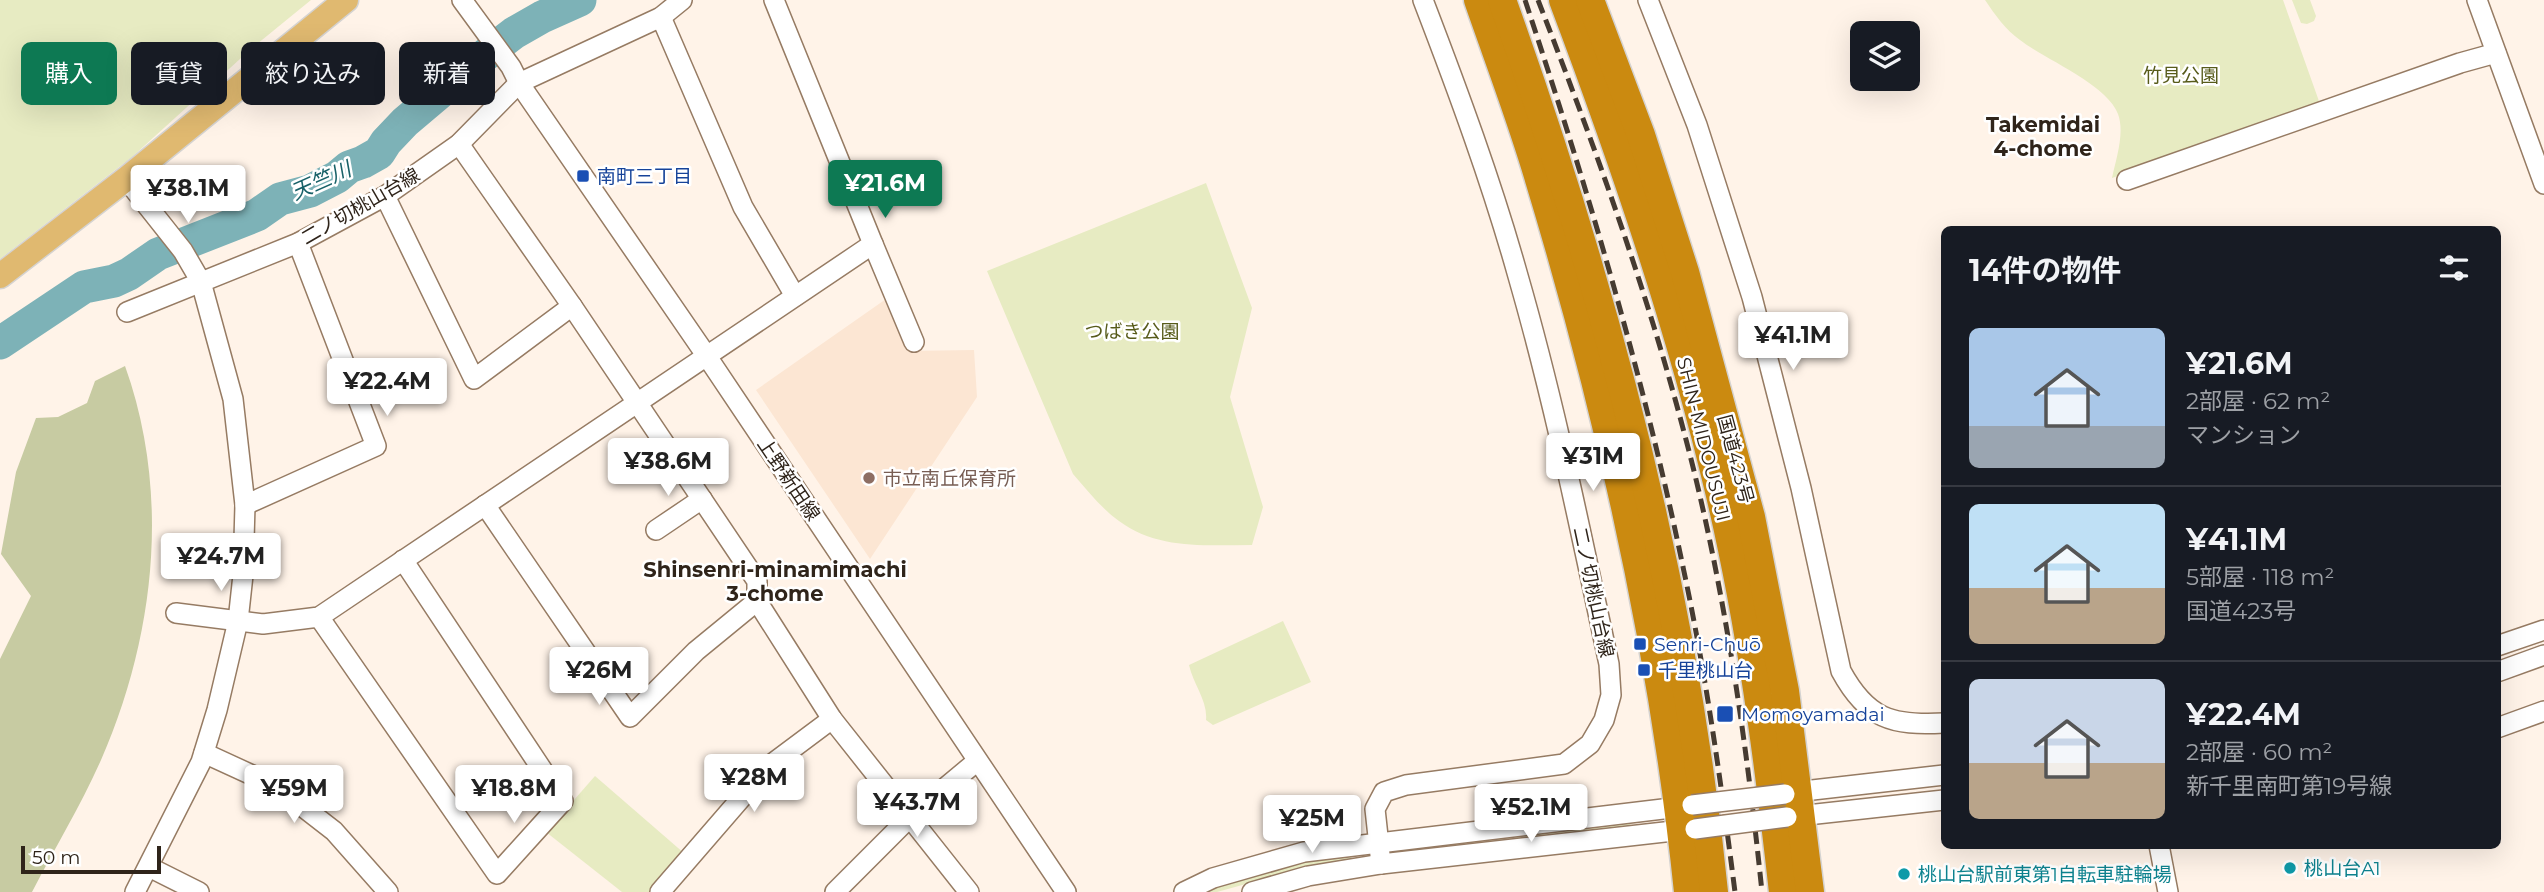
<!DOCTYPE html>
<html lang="ja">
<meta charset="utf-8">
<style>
body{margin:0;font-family:Montserrat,"Noto Sans JP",sans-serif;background:#242831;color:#f1f3f6;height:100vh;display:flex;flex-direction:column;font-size:26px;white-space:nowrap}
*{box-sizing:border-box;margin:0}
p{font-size:23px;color:#9ea1a6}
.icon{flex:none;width:38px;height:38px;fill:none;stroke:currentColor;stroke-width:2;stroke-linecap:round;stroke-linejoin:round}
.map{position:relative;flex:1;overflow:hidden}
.details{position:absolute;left:1941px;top:226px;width:560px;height:623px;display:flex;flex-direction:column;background:#171b24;border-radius:10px;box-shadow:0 7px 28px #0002}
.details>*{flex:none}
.banner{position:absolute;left:21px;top:42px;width:665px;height:63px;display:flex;gap:14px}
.controls{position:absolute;left:1850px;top:21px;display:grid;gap:14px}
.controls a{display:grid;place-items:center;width:70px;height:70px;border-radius:10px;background:#171b24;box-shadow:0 7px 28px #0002;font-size:35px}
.scale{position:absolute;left:21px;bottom:18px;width:140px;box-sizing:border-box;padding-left:7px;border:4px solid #2f241a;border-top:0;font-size:19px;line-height:24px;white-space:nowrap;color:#2f241a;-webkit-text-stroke:5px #fff;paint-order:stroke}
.price{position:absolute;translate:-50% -60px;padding:0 16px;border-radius:7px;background:#fff;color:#222;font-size:23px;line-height:46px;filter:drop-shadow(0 2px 4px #0008)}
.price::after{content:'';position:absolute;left:50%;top:42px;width:21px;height:16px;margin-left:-10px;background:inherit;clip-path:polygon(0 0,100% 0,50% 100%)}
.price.active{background:#0d7953;color:#fff}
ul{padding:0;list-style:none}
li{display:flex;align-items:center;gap:21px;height:175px;padding:0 28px}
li+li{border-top:2px solid #363941}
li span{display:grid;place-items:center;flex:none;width:196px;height:140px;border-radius:10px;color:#555}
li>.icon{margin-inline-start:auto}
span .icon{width:84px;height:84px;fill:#fffc;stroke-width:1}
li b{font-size:30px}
h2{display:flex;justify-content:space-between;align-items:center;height:84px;padding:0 28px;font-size:30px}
.pill{padding:0 24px;border-radius:10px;background:#171b24;box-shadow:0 7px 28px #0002;font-size:24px;line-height:63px}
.pill.active{background:#0d7953;color:#fff}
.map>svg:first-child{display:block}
.built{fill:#fce6d3}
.green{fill:#e7ebc2}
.forest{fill:#c7cba2}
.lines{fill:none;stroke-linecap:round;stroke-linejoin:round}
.river{stroke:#7db2b7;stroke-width:33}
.minor-casing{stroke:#967b63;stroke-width:22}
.major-casing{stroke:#d5d3d1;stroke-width:27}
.highway-casing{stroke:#d5d3d1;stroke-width:31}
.minor{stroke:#fff;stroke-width:19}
.major{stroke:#e0b970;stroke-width:24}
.highway{stroke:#cb8a10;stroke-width:28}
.rail{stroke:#463b31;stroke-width:5;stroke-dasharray:14 7;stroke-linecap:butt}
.minor-bridge-casing{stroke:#967b63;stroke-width:22;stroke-linecap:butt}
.minor-bridge{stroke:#fff;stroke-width:19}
.transit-dot{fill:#1a4fb4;stroke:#fff;stroke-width:2.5}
.education-dot{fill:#8d6e63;stroke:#fff;stroke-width:2.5}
.culture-dot{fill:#0f9aa8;stroke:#fff;stroke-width:2.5}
.labels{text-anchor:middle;stroke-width:5;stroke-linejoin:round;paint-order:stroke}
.park-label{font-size:19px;fill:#575b1a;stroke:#fff}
.transit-label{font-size:19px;fill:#164399;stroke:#fff;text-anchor:start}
.street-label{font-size:19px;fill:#2f241a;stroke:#fff}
.education-label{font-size:19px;fill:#785e54;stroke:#fff;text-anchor:start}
.culture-label{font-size:19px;fill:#0d838f;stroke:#fff;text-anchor:start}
.neighbourhood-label{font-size:21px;font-weight:bold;fill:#2f241a;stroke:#fff}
.water-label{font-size:21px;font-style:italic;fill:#186168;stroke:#fff}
</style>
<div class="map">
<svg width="2544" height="892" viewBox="0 0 2544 892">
<rect width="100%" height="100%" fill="#fff3e8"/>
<polygon class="built" points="886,299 907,351 974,350 977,397 870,559 756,390"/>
<g class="green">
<polygon points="0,0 311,0 251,49 132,157 0,259"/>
<path d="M1985,0H2283L2320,104L2112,178C2116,159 2125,133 2118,114C2107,84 2046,60 2020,40C2006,30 1995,15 1985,0Z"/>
<polygon points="2292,0 2310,0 2316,16 2314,21 2307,24 2301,23"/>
<path d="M1206,183L1252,308L1230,397L1263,507L1252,545C1206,545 1158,550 1119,521C1102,509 1087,490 1073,474L987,271Z"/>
<path d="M1283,621L1311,682L1213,725L1206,720C1208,701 1193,684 1189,665Z"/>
<polygon points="595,776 685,854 653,892 622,892 546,832"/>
<polygon points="1631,822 1630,826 1410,850 1411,848"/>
<polygon points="1353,855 1350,860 1314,865 1217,892 1200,892 1300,861"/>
</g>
<path class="forest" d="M125,366C171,494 155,637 101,760C81,805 55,848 32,892H0V659L31,596L1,554L16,472L36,418L58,417L87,403L95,381Z"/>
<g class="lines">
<polyline class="river" points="0,343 84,287 114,281 129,274 158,254 257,215 280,199 310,191 337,177 349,167 363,162 379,153 386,142 405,122 476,62 514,33 542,17 580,0"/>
<g class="minor-casing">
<g id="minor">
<polyline points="462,0 511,67 519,83 706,355 1066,892"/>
<path d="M1648,0L1697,125L1752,297L1801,488L1841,671C1867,719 1892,726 1944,723"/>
<polyline points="2477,0 2544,184"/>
<polyline points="661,17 743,207 795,296"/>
<polyline points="459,144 572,306 757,581 757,601 832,719 969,892"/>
<polyline points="126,179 183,251 201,282 233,399 245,505 243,575 238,621 217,710 201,762 135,892"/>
<polyline points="2127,180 2460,63 2496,53"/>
<polyline points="385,196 474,379 572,306"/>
<polyline points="873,244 914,342"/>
<polyline points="127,312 298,243 385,196 459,144 519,83 661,17 682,0"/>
<polyline points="245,505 376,446 298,243"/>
<polyline points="485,505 630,717 696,651 757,601"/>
<polyline points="656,530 702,499"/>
<polyline points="176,613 263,624 319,617 873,244 774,0"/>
<polyline points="319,617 497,874 563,801 403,560"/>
<polyline points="2497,646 2544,630"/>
<polyline points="2497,672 2544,655"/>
<polyline points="2497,728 2544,711"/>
<polyline points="204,753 276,786 334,831 388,892"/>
<polyline points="1786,793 1944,775"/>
<polyline points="1789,817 1944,800"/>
<polyline points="2159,845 2168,892"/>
<path d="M1381,864L1375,809L1384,792L1406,785L1564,764L1590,744L1604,720L1611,695L1609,664C1581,534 1555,404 1518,276C1492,183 1458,91 1423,0"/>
<polyline points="149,867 199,892"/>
<polyline points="660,892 769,766 832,719"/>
<polyline points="835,892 910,817 976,762"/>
<polyline points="1184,892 1213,878 1304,852 1688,806"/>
<polyline points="1252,892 1308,876 1381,864 1691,829"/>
</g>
</g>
<g class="major-casing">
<polyline id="major" points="0,276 126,179 346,0"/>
</g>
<g class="highway-casing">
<g id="highway">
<path d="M1478,0C1497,55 1518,110 1535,166C1607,402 1663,646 1688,892"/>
<path d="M1502,0C1605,287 1684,588 1714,892"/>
<path d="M1563,0C1624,162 1680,326 1720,495C1751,626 1768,758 1783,892"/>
<polyline points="1590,0 1641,135 1685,272 1751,517 1785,691 1810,892"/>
</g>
</g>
<use href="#minor" class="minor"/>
<use href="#major" class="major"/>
<use href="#highway" class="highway"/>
<g class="rail">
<path d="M1525,0C1587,187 1643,374 1683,567C1706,674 1721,783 1735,892"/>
<path d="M1538,0C1593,142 1645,284 1684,432C1724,582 1746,738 1762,892"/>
</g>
<g class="minor-bridge-casing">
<g id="minor-bridge">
<polyline points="1692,805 1785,794"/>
<polyline points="1695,829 1787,817"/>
</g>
</g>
<use href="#minor-bridge" class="minor-bridge"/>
</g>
<g class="transit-dot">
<rect x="576" y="169" width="14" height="14" rx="3.5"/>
<rect x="1633" y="637" width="14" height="14" rx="3.5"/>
<rect x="1637" y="663" width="14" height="14" rx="3.5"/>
<rect x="1716" y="705" width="18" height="18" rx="3.5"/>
</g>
<circle class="education-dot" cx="869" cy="478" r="7"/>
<g class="culture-dot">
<circle cx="2290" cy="868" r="7"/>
<circle cx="1904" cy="874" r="7"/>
</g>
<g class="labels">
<g class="park-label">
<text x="2181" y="82">竹見公園</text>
<text x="1132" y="338">つばき公園</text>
</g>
<g class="transit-label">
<text x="597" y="183">南町三丁目</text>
<text x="1654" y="651">Senri-Chuō</text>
<text x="1658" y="677">千里桃山台</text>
<text x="1741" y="721">Momoyamadai</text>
</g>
<g class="street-label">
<text transform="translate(360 206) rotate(-30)" y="7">二ノ切桃山台線</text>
<text transform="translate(1704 439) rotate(76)" y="7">SHIN-MIDOUSUJI</text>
<text transform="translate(1736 459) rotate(75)" y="7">国道423号</text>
<text transform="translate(789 479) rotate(56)" y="7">上野新田線</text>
<text transform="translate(1594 592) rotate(78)" y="7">二ノ切桃山台線</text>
</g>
<g class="education-label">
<text x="883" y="485">市立南丘保育所</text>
</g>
<g class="culture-label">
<text x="2304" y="875">桃山台A1</text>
<text x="1918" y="881">桃山台駅前東第1自転車駐輪場</text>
</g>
<g class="neighbourhood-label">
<text x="2043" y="132">Takemidai<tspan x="2043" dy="24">4-chome</tspan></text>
<text x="775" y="577">Shinsenri-minamimachi<tspan x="775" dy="24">3-chome</tspan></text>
</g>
<g class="water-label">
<text transform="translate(321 181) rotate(-24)" y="7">天竺川</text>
</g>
</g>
</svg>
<div class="controls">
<a><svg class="icon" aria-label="layers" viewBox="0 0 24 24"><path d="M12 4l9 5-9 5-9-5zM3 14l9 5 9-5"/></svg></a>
</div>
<div class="scale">50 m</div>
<b class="price active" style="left:885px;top:220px">¥21.6M</b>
<b class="price" style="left:188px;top:225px">¥38.1M</b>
<b class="price" style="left:1793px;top:372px">¥41.1M</b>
<b class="price" style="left:387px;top:418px">¥22.4M</b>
<b class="price" style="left:1593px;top:493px">¥31M</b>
<b class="price" style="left:668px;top:498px">¥38.6M</b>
<b class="price" style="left:221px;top:593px">¥24.7M</b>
<b class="price" style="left:599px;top:707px">¥26M</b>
<b class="price" style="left:754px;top:814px">¥28M</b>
<b class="price" style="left:294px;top:825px">¥59M</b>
<b class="price" style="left:514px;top:825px">¥18.8M</b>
<b class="price" style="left:917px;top:839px">¥43.7M</b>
<b class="price" style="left:1531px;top:844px">¥52.1M</b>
<b class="price" style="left:1312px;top:855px">¥25M</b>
<div class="banner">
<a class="pill active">購入</a>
<a class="pill">賃貸</a>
<a class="pill">絞り込み</a>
<a class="pill">新着</a>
</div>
<section class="details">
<h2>14件の物件<svg class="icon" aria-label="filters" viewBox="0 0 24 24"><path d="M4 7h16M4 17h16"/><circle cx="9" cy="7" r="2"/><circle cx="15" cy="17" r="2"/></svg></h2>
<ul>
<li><span style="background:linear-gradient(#a9c7e8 70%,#9aa5b1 0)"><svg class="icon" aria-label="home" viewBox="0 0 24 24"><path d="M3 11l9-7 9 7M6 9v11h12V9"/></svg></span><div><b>¥21.6M</b><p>2部屋 · 62 m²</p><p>マンション</p></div></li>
<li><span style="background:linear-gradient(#bfe0f5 60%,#b9a48a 0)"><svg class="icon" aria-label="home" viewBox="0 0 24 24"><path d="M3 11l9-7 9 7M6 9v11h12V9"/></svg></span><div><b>¥41.1M</b><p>5部屋 · 118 m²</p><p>国道423号</p></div></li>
<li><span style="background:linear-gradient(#c9d6e8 60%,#b9a48a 0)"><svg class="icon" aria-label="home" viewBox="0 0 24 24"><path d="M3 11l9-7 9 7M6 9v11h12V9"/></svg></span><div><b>¥22.4M</b><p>2部屋 · 60 m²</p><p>新千里南町第19号線</p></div></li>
</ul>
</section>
</div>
